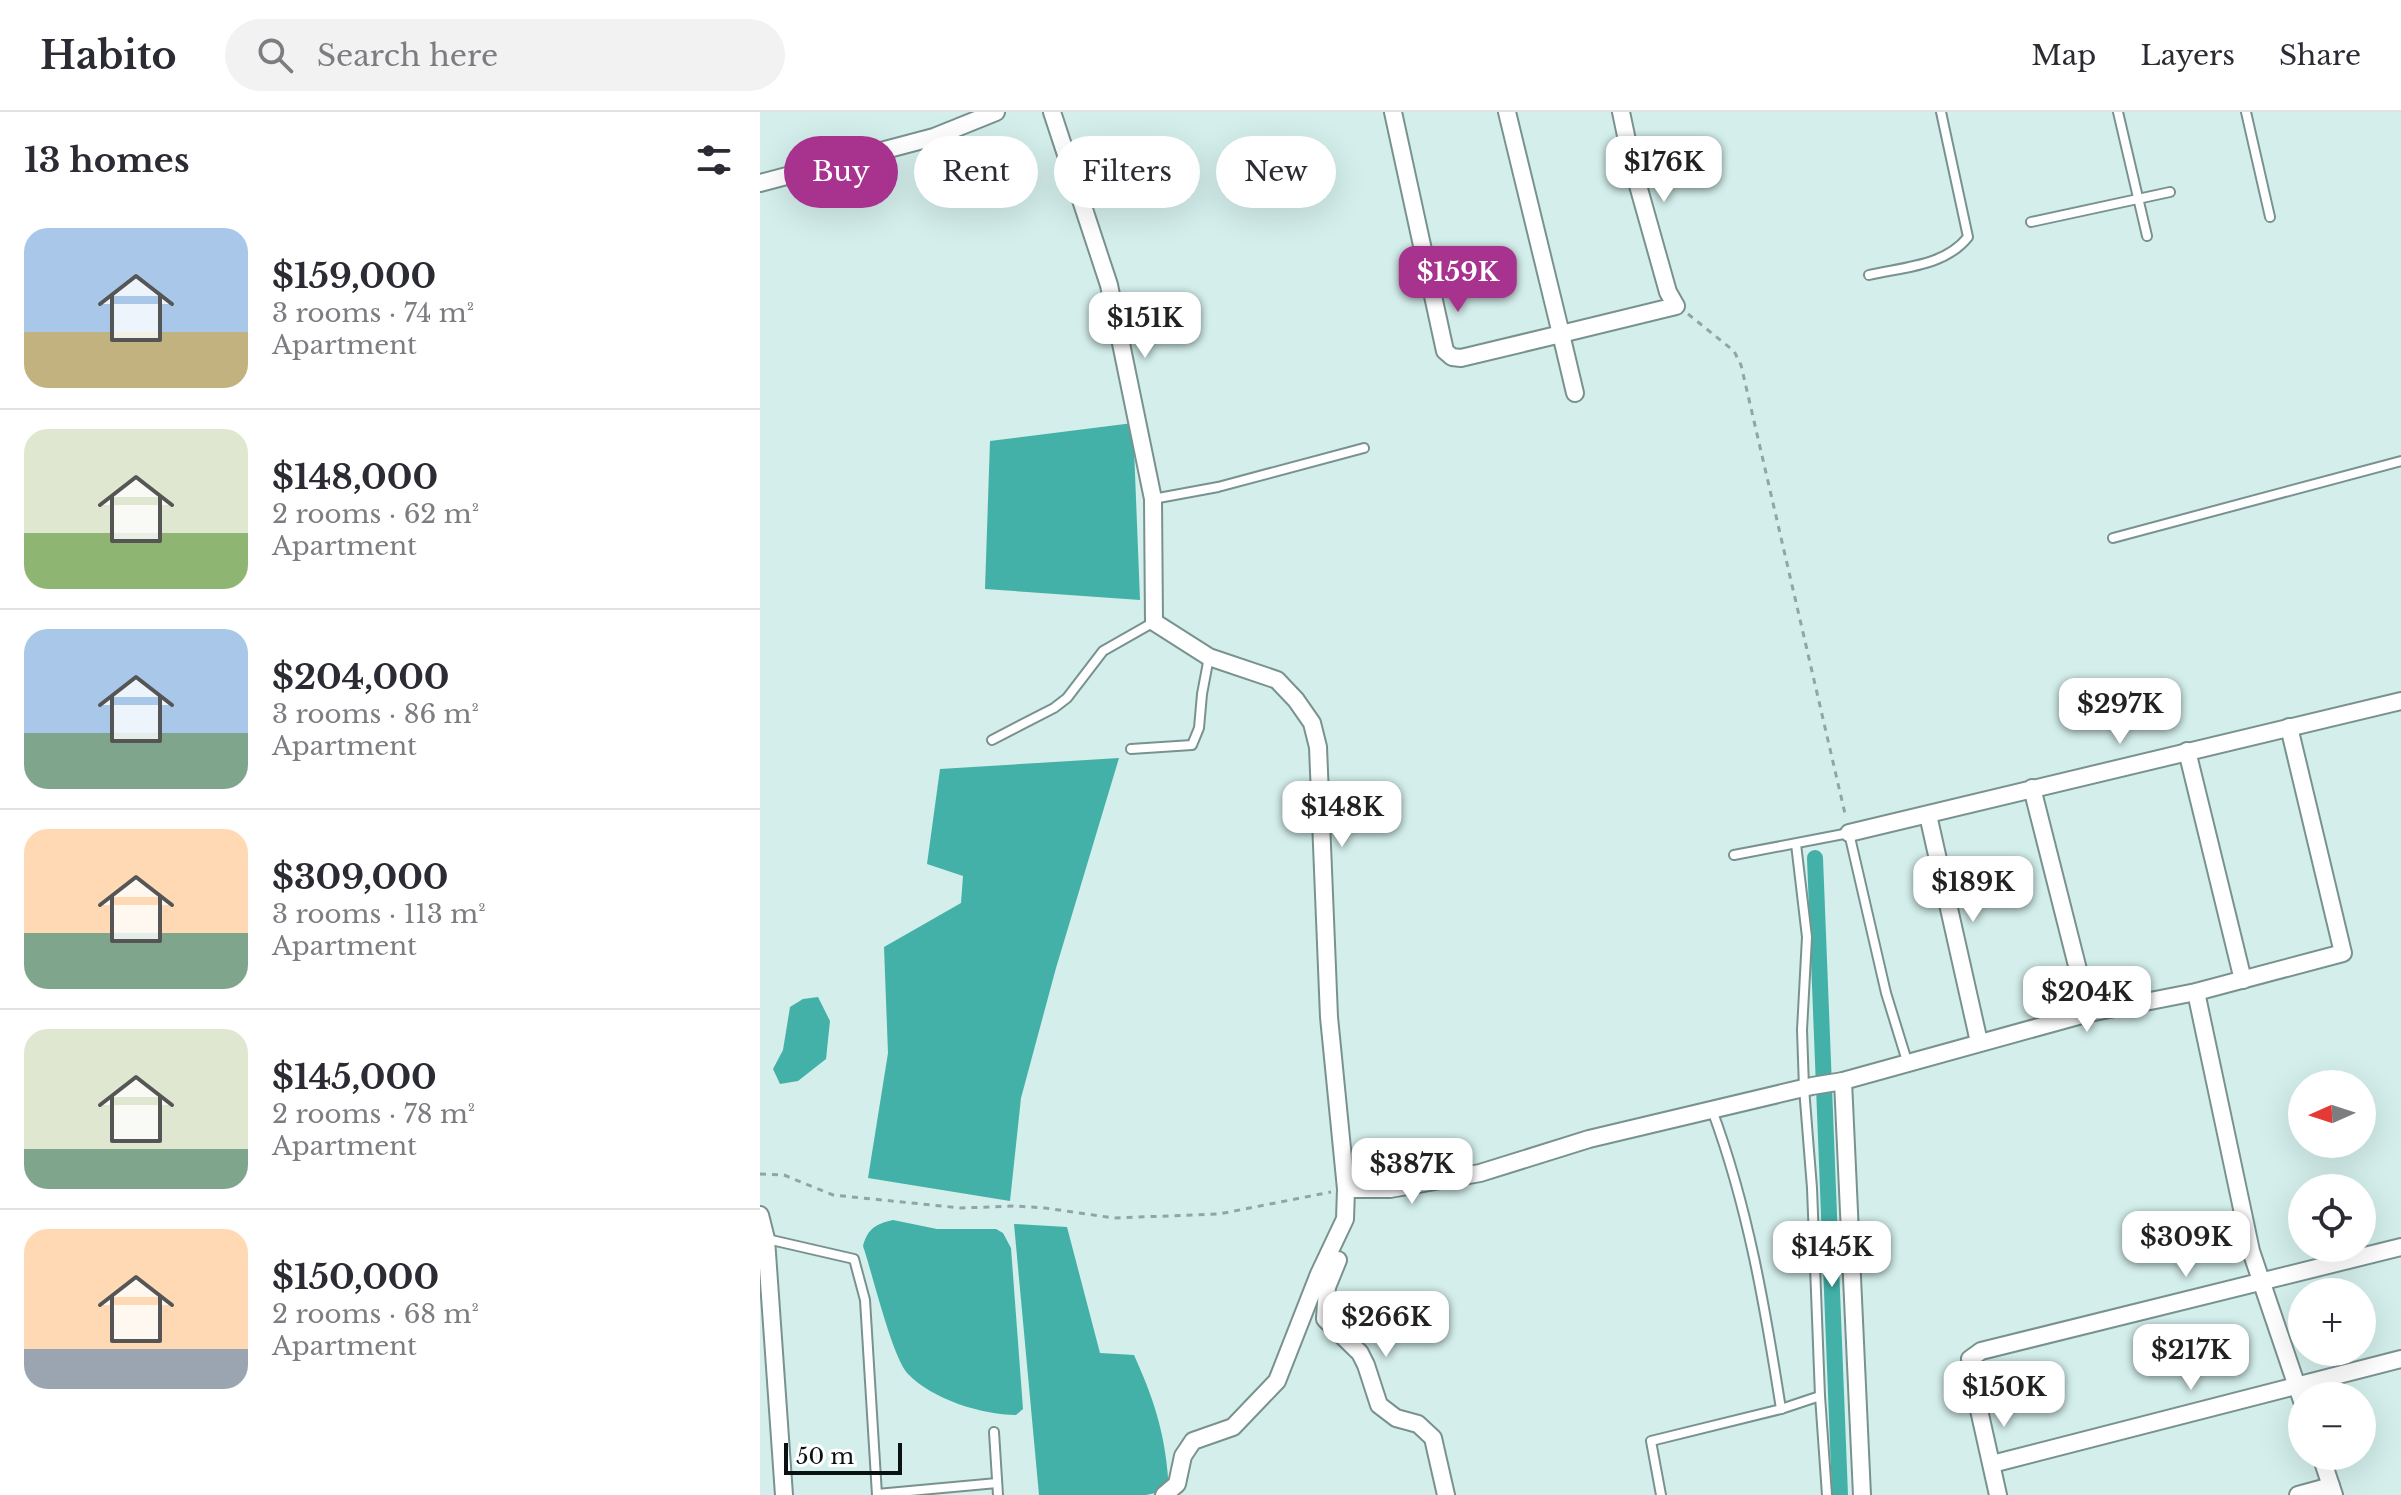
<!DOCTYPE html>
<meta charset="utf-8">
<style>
body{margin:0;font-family:"Libre Baskerville",serif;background:#f2f2f3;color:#2b2b33;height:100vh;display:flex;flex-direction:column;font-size:30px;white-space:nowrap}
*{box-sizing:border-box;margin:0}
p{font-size:26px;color:#7c7c81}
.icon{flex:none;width:44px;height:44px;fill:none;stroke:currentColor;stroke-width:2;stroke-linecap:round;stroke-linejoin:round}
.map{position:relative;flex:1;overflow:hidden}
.sheet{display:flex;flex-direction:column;background:#fff;width:760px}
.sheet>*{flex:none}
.guide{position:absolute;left:24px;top:24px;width:760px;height:72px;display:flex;gap:16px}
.needle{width:52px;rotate:267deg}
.fabs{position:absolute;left:1528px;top:958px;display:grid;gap:16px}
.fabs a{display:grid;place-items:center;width:88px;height:88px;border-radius:50%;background:#fff;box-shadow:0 8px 32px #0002;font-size:40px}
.scale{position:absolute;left:24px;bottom:20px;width:118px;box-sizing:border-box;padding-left:8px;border:4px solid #0a1312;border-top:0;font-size:22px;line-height:28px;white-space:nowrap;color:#0a1312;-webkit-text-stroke:6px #fff;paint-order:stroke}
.price{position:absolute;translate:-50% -68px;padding:0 18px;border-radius:16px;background:#fff;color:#222;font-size:26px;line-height:52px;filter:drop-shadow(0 2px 4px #0008)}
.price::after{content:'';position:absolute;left:50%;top:48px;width:24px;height:18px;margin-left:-12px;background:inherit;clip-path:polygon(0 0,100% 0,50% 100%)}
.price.active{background:#a7338e;color:#fff}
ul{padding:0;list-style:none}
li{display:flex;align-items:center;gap:24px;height:200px;padding:0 24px}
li+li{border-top:2px solid #e1e1e2}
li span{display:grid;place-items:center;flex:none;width:224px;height:160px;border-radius:24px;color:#555}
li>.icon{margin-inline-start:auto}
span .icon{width:96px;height:96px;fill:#fffc;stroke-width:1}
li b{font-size:34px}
h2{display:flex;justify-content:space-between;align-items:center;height:96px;padding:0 24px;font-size:34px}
.pill{padding:0 28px;border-radius:36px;background:#fff;box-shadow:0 8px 32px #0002;font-size:28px;line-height:72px}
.pill.active{background:#a7338e;color:#fff}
header{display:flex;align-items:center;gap:48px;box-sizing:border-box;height:112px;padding:0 40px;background:#fff;border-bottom:2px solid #e1e1e2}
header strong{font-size:38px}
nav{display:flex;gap:44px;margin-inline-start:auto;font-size:28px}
.search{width:560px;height:72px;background:#f2f2f3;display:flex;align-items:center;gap:20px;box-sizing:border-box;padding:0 28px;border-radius:44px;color:#7c7c81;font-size:30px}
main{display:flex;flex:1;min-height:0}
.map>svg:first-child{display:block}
.water{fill:#43b1a8}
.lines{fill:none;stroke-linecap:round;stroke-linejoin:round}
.canal{stroke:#43b1a8;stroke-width:16}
.lane-casing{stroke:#79928f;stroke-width:12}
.street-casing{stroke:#79928f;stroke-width:20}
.path{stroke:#91a6a4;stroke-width:3;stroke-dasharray:6 6;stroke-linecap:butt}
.lane{stroke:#fff;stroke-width:8}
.street{stroke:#fff;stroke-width:16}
</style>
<header>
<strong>Habito</strong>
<div class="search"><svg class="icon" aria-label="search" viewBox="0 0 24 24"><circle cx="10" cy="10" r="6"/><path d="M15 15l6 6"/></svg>Search here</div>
<nav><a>Map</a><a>Layers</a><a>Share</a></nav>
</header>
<main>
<section class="sheet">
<h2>13 homes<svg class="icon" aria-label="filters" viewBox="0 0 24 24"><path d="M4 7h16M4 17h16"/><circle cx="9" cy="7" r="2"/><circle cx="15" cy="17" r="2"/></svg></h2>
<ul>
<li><span style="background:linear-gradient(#a9c7e8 65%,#c2b280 0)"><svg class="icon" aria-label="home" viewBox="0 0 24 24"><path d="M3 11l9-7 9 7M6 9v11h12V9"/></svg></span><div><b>$159,000</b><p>3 rooms · 74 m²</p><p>Apartment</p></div></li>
<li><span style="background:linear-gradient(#dfe7d0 65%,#8fb573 0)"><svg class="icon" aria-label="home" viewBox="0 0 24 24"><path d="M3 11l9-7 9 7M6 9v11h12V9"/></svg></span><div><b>$148,000</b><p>2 rooms · 62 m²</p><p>Apartment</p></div></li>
<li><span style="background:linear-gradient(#a9c7e8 65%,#7fa58c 0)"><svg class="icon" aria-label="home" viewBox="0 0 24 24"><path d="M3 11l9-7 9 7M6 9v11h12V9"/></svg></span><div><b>$204,000</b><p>3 rooms · 86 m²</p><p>Apartment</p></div></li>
<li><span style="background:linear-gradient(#ffd9b3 65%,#7fa58c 0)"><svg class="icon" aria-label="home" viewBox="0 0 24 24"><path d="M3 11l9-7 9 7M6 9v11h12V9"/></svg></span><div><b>$309,000</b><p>3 rooms · 113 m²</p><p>Apartment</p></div></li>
<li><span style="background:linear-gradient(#dfe7d0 75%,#7fa58c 0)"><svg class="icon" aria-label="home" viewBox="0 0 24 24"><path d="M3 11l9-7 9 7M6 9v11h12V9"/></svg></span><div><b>$145,000</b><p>2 rooms · 78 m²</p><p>Apartment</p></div></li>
<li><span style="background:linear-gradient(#ffd9b3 75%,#9aa5b1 0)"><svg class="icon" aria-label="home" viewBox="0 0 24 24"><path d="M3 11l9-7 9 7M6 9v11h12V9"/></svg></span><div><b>$150,000</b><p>2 rooms · 68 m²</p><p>Apartment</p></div></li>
</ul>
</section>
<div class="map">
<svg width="1641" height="1383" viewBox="0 0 1641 1383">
<rect width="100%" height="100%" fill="#d3eeeb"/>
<g class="water">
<polygon points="373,311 380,488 225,477 230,329"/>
<polygon points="359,646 296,856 261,986 250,1089 108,1066 128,941 124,835 201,791 203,764 167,752 180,657"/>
<polygon points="58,885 70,909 66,947 38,969 20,972 13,957 23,938 30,895 43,887"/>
<path d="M133,1108L177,1117H236L243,1121L251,1136L263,1297L256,1303C222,1303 172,1287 148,1262C132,1245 112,1160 103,1134C108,1116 116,1112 133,1108Z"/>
<path d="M254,1112L307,1115L340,1241L374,1243C396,1292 406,1325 409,1378L386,1383H279Z"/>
</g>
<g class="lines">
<polyline class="canal" points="1055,746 1080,1383"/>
<g class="lane-casing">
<g id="lane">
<polyline points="1358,0 1387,124"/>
<polyline points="1486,0 1510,105"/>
<polyline points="1271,110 1410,80"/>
<path d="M1109,163C1144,155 1185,154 1208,125L1181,0"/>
<polyline points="393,387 458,375 604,336"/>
<polyline points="1353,426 1641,349"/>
<polyline points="232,628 294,596 307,586 343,539 394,510"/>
<polyline points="371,637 432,633 439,616 442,582 449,545"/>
<polyline points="1036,732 1047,825 1042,918 1044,976 1052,1076 1060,1284 1067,1383"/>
<polyline points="974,743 1089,721 1126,881 1147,949"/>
<path d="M952,998C988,1095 1005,1195 1021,1297"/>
<polyline points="7,1127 94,1147 105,1188 117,1383"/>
<polyline points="234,1320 238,1383"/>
<polyline points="117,1382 237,1371"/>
<polyline points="901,1383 891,1329 1021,1297 1060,1284"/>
</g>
</g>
<g class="street-casing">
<g id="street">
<polyline points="292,0 349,173 393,387 394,510 449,545 517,568 536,588 552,611 558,635 569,905 586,1077"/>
<polyline points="633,0 685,239 692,245 701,246 801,222 815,281"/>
<polyline points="747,0 801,222 916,194 908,180 872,52 861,0"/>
<polyline points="0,71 174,25 236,0"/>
<polyline points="1427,639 1483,868"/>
<polyline points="1272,676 1329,901"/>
<polyline points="1168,703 1219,930"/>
<polyline points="1089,721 1641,589"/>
<polyline points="1436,880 1491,1139 1542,1289"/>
<polyline points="1083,969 1102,1383"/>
<polyline points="0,1103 6,1127 24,1383"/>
<polyline points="578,1148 567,1175 565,1207 600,1241 606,1253 619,1293 636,1306 658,1312 673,1326 686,1383"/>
<polyline points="1561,1344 1574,1383"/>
<polyline points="1232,1352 1641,1247"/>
<polyline points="404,1383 417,1372 423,1344 433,1329 473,1315 517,1269 559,1162 585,1107 586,1077 630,1077 720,1061 829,1027 1052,974 1083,969 1329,901 1436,880 1583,841 1529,615"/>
<polyline points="1238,1383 1213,1271 1210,1247 1221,1239 1641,1135"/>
<polyline points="1538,1383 1571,1374"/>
</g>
</g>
<g class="path">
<polyline points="928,202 974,239 981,253 1086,706"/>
<polyline points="0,1062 24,1063 73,1083 201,1096 256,1094 285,1096 354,1106 459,1102 571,1080"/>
</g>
<use href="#lane" class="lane"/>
<use href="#street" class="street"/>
</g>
</svg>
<div class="fabs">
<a><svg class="needle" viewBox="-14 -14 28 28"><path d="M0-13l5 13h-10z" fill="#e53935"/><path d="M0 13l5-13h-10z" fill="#7c7c81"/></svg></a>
<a><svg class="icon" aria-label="locate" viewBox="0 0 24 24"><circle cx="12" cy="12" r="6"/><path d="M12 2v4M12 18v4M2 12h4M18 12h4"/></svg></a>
<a>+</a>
<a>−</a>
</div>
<div class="scale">50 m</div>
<b class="price" style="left:904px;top:92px">$176K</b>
<b class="price active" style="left:698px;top:202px">$159K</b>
<b class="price" style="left:385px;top:248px">$151K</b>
<b class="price" style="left:1360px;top:634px">$297K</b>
<b class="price" style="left:582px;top:737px">$148K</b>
<b class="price" style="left:1213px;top:812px">$189K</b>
<b class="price" style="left:1327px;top:922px">$204K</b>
<b class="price" style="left:652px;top:1094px">$387K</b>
<b class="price" style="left:1426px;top:1167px">$309K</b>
<b class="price" style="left:1072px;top:1177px">$145K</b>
<b class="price" style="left:626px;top:1247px">$266K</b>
<b class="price" style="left:1431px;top:1280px">$217K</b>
<b class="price" style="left:1244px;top:1317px">$150K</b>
<div class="guide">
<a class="pill active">Buy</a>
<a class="pill">Rent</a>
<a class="pill">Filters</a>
<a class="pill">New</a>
</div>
</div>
</main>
